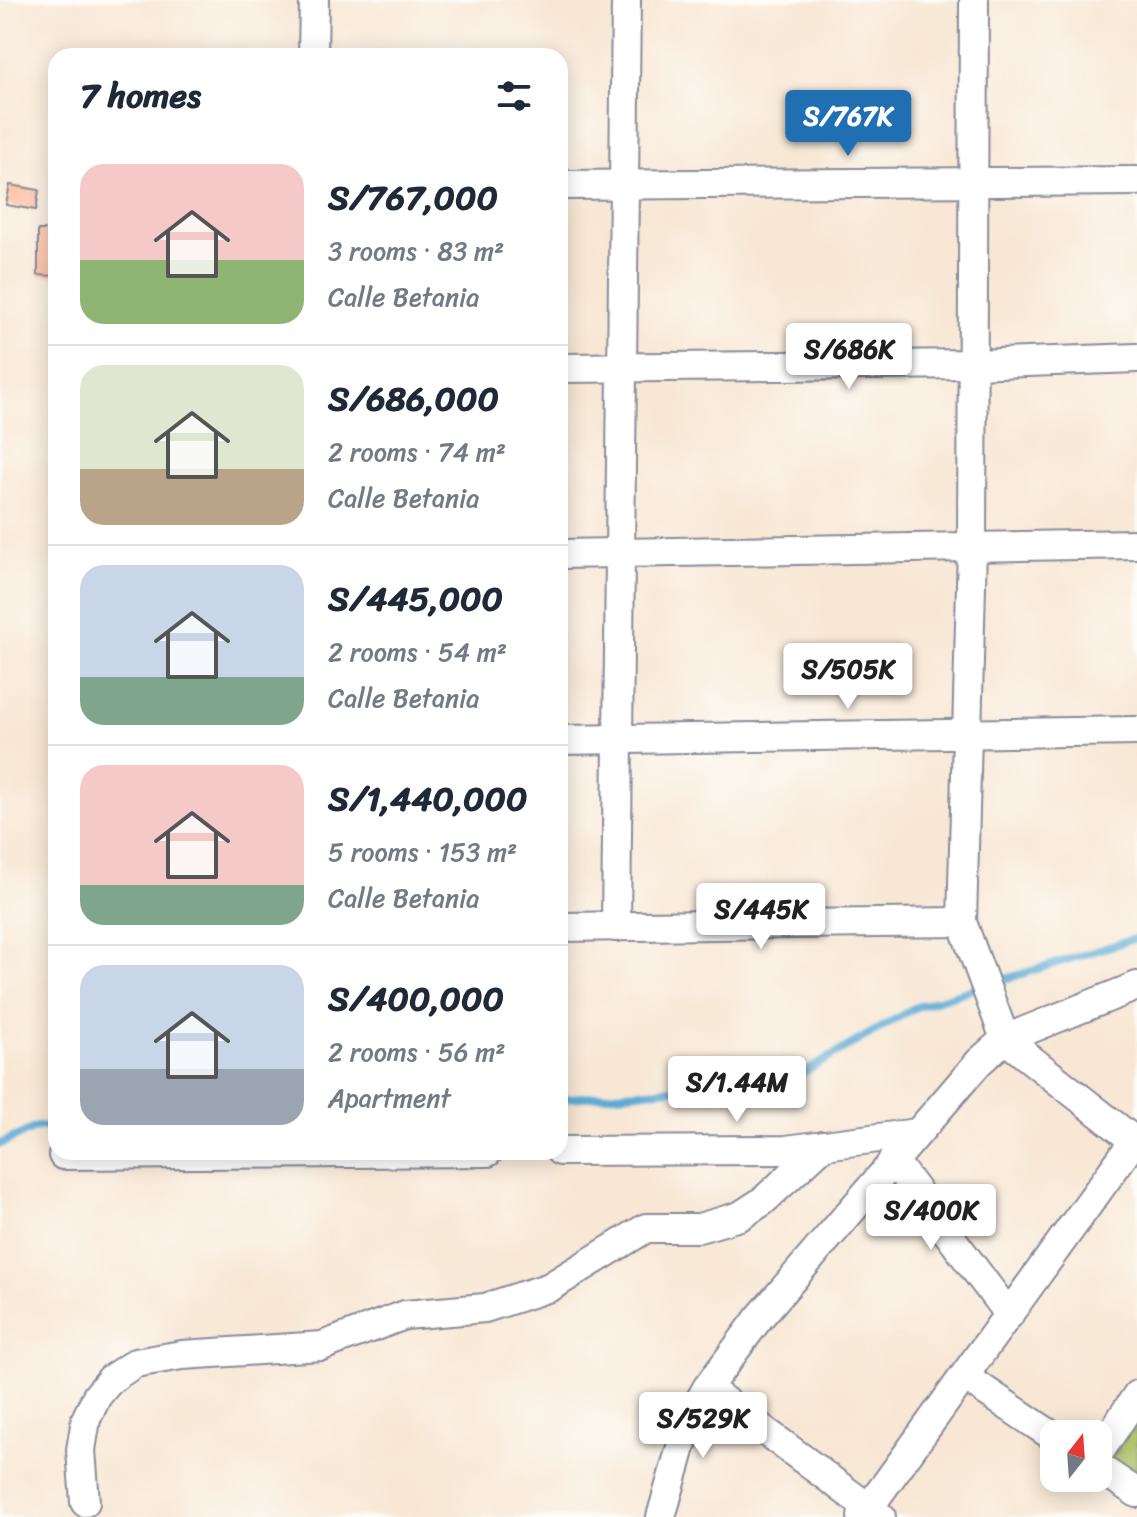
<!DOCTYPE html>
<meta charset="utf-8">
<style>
body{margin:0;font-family:Sriracha,sans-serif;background:#f6f6f7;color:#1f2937;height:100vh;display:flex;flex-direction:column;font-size:30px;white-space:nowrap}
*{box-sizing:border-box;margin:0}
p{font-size:26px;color:#747a83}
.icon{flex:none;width:44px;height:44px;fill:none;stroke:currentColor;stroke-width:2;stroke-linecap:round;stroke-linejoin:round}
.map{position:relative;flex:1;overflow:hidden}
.side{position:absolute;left:48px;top:48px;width:520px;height:1112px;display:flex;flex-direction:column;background:#fff;border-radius:24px;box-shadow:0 4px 20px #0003}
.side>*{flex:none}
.needle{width:52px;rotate:17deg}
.controls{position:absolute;left:1040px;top:1420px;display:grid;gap:16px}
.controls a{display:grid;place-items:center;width:72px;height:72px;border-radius:16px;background:#fff;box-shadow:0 4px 20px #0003;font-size:40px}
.price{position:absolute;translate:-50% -68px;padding:0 18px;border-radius:8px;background:#fff;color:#222;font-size:26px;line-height:52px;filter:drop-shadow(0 2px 4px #0008)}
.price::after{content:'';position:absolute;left:50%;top:48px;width:24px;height:18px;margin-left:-12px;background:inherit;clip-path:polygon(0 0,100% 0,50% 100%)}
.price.active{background:#1f6fb2;color:#fff}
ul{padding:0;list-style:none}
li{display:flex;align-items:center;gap:24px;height:200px;padding:0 32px}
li+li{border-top:2px solid #e0e1e3}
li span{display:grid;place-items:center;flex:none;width:224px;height:160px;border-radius:24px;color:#555}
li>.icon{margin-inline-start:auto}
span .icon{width:96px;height:96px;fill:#fffc;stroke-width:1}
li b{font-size:34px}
h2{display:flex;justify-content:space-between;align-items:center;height:96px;padding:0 32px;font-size:34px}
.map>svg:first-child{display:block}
.park{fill:url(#park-tufts);stroke:#637660;stroke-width:2}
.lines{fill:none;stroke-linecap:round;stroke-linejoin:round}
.stream{stroke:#5babd5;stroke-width:8}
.building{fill:#fbab88}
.minor-casing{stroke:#8a8b99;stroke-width:32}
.minor{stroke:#fff;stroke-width:28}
</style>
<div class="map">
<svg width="1137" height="1517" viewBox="0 0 1137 1517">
<defs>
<pattern id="park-tufts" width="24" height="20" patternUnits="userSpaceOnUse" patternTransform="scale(2)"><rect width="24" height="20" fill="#abbe61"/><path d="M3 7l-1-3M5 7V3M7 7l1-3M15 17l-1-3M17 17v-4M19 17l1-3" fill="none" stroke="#8a9b53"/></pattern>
</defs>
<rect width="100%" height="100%" fill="#fdfcf7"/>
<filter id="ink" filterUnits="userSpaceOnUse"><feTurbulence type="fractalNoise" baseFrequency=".0125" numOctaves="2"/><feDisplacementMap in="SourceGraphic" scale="16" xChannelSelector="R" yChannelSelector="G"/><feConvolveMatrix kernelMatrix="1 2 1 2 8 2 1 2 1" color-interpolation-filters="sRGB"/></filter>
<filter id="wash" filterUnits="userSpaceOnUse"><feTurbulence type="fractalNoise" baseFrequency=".006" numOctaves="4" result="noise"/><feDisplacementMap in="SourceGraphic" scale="32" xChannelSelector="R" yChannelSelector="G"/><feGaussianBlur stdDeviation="1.8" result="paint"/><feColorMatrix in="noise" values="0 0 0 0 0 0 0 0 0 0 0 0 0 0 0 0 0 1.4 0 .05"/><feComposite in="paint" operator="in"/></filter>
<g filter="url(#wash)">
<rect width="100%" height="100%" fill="#f8e7d4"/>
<polygon class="park" points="1137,1413 1137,1478 1108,1457"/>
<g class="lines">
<g class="stream">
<polyline points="560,1099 794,1078 916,1007 1137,938"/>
<polyline points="0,1144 37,1127 56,1127"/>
</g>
</g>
<g id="blocks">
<g class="building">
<polygon points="10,185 39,190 36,210 6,205"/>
<polygon points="51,202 56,202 56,227 50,227"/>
<polygon points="38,230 56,230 56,276 38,275"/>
</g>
</g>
</g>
<g filter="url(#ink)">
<use href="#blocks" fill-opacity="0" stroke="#8a8b99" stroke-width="2"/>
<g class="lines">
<g class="minor-casing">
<g id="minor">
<polyline points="974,0 972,548 962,922 1005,1039"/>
<polyline points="313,56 314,0"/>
<polyline points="560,185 1137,181"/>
<polyline points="560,368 973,364 1137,358"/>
<polyline points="560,554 1137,544"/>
<polyline points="560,740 1137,731"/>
<polyline points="560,927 962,922"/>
<polyline points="616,927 626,0"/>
<polyline points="1005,1039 1137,1143"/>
<polyline points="560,1151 786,1150 917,1133"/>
<polyline points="63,1155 488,1152"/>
<polyline points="893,1160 1009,1315"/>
<polyline points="965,1377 1054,1437"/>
<polyline points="1098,1454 1137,1395"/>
<polyline points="1098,1467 1137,1493"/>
<polyline points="85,1502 81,1450 86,1419 97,1396 111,1379 135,1363 182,1355 322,1346 405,1315 485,1308 550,1287 646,1228 699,1228 740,1216 763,1201 824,1145"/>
<polyline points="661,1517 689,1419 707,1388"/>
<polyline points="862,1517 1134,1141"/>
<polyline points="881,1517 707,1388 759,1318 979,1062 1005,1039 1137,986"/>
</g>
</g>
<use href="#minor" class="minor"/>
</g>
</g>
</svg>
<div class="controls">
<a><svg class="needle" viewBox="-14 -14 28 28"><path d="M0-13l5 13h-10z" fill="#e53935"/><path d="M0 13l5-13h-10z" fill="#747a83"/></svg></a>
</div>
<b class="price active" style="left:848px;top:158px">S/767K</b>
<b class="price" style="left:849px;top:391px">S/686K</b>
<b class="price" style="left:848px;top:711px">S/505K</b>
<b class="price" style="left:761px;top:951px">S/445K</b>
<b class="price" style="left:737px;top:1124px">S/1.44M</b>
<b class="price" style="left:931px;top:1252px">S/400K</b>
<b class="price" style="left:703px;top:1460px">S/529K</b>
<section class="side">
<h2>7 homes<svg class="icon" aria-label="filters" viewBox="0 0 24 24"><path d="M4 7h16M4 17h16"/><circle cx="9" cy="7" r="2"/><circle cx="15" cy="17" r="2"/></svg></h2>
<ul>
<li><span style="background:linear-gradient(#f6c9c9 60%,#8fb573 0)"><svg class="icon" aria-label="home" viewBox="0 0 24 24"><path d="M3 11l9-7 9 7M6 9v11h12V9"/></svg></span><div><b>S/767,000</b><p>3 rooms · 83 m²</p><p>Calle Betania</p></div></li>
<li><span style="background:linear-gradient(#dfe7d0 65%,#b9a48a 0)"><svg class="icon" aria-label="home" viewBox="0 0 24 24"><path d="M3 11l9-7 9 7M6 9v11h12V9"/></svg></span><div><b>S/686,000</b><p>2 rooms · 74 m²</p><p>Calle Betania</p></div></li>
<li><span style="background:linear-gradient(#c9d6e8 70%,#7fa58c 0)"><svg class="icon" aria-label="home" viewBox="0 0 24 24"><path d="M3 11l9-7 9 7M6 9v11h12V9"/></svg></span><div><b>S/445,000</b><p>2 rooms · 54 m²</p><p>Calle Betania</p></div></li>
<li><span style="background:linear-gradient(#f6c9c9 75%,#7fa58c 0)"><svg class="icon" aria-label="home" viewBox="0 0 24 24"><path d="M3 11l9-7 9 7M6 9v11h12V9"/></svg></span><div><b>S/1,440,000</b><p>5 rooms · 153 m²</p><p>Calle Betania</p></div></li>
<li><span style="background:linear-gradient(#c9d6e8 65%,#9aa5b1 0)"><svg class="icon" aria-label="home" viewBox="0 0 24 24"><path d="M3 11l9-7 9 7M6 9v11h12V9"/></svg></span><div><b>S/400,000</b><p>2 rooms · 56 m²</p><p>Apartment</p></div></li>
</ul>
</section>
</div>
